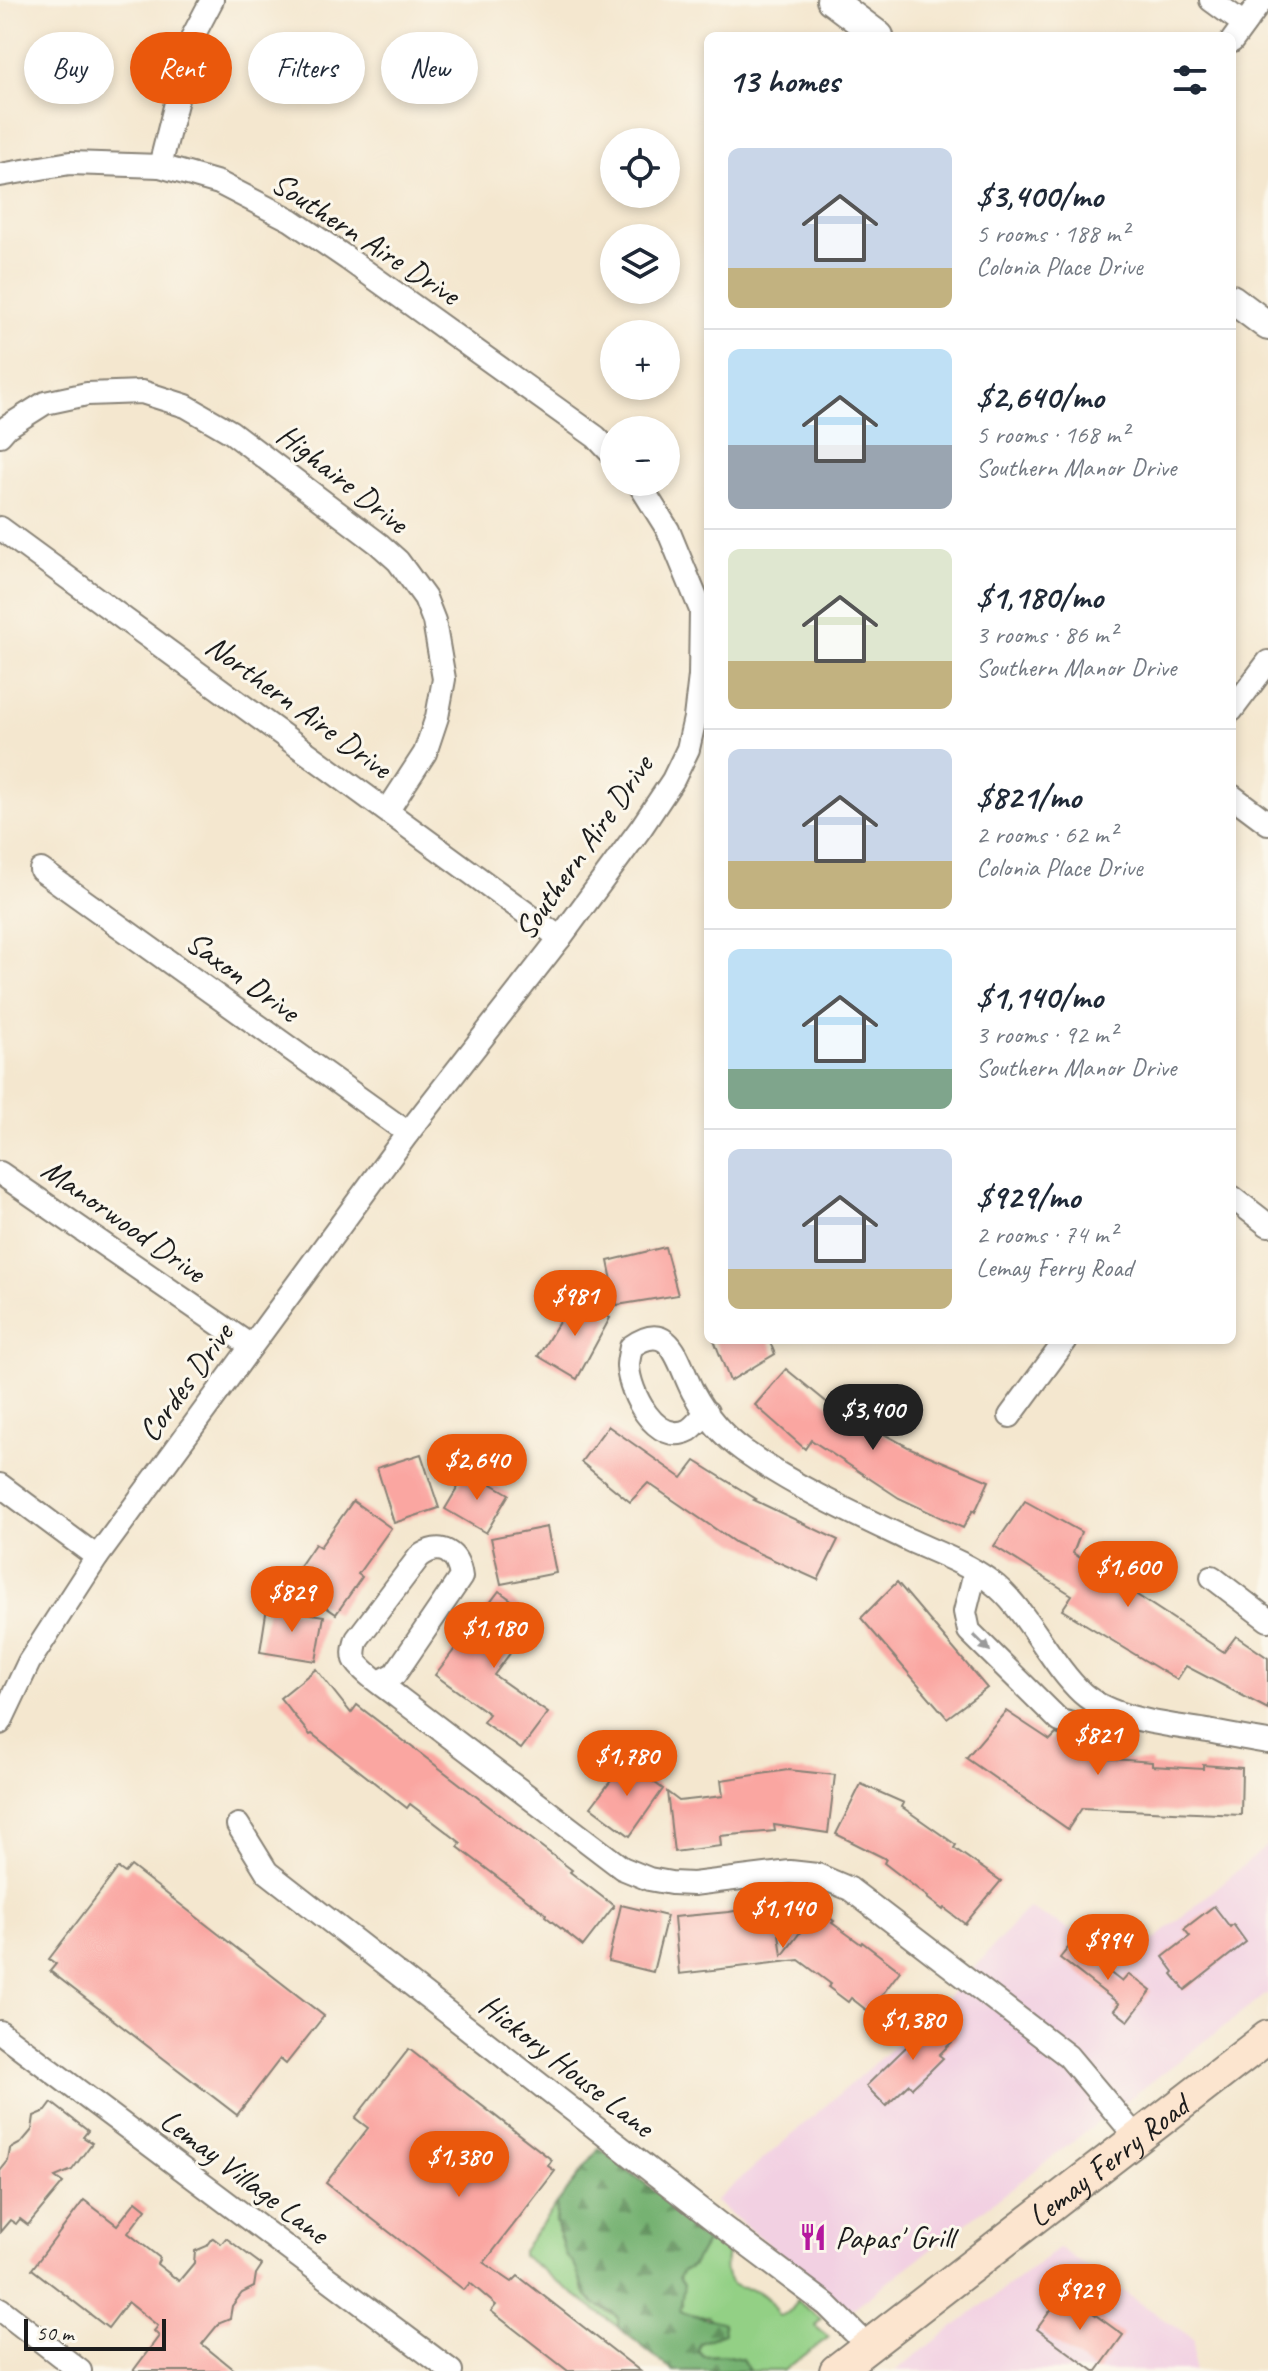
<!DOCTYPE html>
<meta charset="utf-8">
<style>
body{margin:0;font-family:Caveat,sans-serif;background:#f6f6f7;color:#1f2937;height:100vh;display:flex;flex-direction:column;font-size:30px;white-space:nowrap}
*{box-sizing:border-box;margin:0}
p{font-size:26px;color:#747a83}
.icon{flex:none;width:44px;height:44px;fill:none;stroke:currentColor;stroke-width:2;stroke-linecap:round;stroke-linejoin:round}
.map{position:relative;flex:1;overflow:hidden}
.panel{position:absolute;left:704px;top:32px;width:532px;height:1312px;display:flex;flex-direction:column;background:#fff;border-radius:12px;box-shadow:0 4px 12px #0003}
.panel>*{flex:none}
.top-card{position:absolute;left:24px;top:32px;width:560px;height:72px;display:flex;gap:16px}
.tools{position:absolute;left:600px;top:128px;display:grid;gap:16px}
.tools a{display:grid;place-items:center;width:80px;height:80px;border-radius:50%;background:#fff;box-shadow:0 4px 12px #0003;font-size:40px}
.scale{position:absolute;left:24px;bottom:20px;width:142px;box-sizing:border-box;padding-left:8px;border:4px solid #1c1c1c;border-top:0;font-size:22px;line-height:28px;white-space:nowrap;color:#1c1c1c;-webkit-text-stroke:6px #fbf7ec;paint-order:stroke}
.price{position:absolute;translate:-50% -68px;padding:0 18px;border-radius:28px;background:#ea580c;color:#fff;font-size:26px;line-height:52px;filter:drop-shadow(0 2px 4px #0008)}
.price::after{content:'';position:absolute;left:50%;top:48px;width:24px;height:18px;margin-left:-12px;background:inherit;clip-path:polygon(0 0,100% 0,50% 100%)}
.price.selected{background:#222;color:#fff}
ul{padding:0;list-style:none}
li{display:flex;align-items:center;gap:24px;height:200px;padding:0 24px}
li+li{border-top:2px solid #e0e1e3}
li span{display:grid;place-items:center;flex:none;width:224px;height:160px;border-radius:12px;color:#555}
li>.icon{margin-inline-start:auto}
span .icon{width:96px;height:96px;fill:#fffc;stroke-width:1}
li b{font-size:34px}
h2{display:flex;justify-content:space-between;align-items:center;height:96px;padding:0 24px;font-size:34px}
.tag{padding:0 28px;border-radius:36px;background:#fff;box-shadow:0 4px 12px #0003;font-size:28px;line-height:72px}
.tag.selected{background:#ea580c;color:#fff}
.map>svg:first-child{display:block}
.built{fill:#f2d0e2}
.grass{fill:#93d085;stroke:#587650;stroke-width:2}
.forest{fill:url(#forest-firs);stroke:#496747;stroke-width:2}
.building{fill:#faa6a1}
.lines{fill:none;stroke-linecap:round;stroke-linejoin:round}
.minor-casing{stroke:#888276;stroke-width:26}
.tertiary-casing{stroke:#888276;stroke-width:32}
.secondary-casing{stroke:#888276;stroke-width:36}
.minor{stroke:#fff;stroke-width:22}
.tertiary{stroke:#fff;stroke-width:28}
.secondary{stroke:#fce5cf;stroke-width:32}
.oneway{fill:#999}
.labels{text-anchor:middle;stroke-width:6;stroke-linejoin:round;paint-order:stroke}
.street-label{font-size:32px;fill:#1c1c1c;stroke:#fbf7ec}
.poi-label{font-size:32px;fill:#1c1c1c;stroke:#fbf7ec;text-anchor:start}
</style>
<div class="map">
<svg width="1268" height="2371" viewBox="0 0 1268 2371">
<defs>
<pattern id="forest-firs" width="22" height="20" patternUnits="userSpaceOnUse" patternTransform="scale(2)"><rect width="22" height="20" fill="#76b272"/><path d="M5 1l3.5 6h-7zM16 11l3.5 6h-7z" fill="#60905d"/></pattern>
</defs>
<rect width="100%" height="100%" fill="#fbf7ec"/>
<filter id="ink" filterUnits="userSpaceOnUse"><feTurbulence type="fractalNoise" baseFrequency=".0125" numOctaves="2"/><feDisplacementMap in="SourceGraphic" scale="16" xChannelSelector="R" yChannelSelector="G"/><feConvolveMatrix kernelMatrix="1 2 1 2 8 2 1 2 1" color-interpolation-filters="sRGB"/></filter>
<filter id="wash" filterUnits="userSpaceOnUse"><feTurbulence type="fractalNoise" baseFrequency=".006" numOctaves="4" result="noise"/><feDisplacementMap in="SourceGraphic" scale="32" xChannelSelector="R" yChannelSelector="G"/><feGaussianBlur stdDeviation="1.8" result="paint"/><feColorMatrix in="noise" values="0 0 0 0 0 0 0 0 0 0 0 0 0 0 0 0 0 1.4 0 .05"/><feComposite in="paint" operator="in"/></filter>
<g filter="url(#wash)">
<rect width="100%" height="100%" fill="#f4e7cf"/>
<g class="built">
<polygon points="1268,1845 1268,1993 850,2311 715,2201 936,2010 1028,1908 1129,1961"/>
<polygon points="1059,2248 1194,2339 1194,2371 895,2371"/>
</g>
<g class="grass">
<path d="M557,2204C556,2221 558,2240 567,2255C570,2261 575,2264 578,2271C580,2279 581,2288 586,2295C594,2307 608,2309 618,2318V2327L522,2255V2250Z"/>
<path d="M711,2234L728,2247C725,2261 721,2281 738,2287C745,2289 751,2288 757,2291C768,2297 773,2305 778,2316C788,2314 794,2310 796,2300L821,2319L815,2326L829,2337L783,2371H749L742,2359L723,2355L703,2356L698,2350L700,2343L723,2333L708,2316H692L679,2311L682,2304L678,2279L682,2271L693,2265Z"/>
</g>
<path class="forest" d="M599,2148L711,2234L693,2265L682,2271L679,2278L684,2285L680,2311C694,2318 709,2317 723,2323L724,2333L700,2343L698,2350L703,2356L723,2355L742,2359L749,2371H673L618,2327V2318L611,2311L596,2305L586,2295L574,2264L567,2257L563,2247L556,2222L557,2204Z"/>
<g id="blocks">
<g class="building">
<polygon points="665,1247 678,1295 617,1305 608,1261"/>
<polygon points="574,1298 610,1318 577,1379 538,1356"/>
<polygon points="714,1340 769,1340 775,1354 730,1381"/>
<polygon points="786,1369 851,1422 854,1418 908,1447 989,1481 975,1512 973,1510 963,1528 899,1498 811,1440 805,1449 755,1405"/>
<polygon points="608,1426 682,1478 695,1461 756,1499 754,1500 838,1540 818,1580 736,1543 648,1483 630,1502 581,1462"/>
<polygon points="421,1454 439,1508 394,1523 377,1468"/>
<polygon points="468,1470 509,1494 486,1533 445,1509"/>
<polygon points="353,1501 391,1528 358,1574 362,1577 336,1614 289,1582 315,1544 320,1547"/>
<polygon points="1025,1501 1081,1532 1073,1553 1224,1652 1236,1636 1268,1658 1268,1709 1186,1666 1177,1680 1062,1610 1072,1595 994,1546"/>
<polygon points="547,1527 556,1573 501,1584 491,1538"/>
<polygon points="897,1582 987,1688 947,1718 861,1618"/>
<polygon points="499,1591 536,1618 494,1675 548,1713 521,1749 483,1722 489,1714 435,1675"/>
<polygon points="267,1607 324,1616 316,1661 260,1652"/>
<polygon points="316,1669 351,1713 357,1705 572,1870 570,1872 614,1906 583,1946 545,1916 546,1914 458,1847 461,1843 410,1804 407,1808 312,1734 310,1735 280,1698"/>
<polygon points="1006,1711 1050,1740 1056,1734 1059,1735 1088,1757 1152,1762 1152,1766 1203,1769 1203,1765 1242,1768 1241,1815 1082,1808 1068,1829 966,1758"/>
<polygon points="626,1761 663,1789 630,1836 591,1807"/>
<polygon points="788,1770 835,1775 828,1833 774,1825 775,1831 720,1836 721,1846 674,1852 667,1792 679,1801 723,1796 721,1780"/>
<polygon points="861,1784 904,1803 902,1807 956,1845 954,1848 1001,1881 965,1924 944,1908 943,1910 927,1898 928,1897 884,1863 886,1859 836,1834"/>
<polygon points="131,1866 324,2016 286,2064 280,2059 237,2115 50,1971 56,1964 49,1959 97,1896 118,1868 125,1873"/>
<polygon points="775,1904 782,1956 818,1909 834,1921 832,1923 861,1944 862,1942 900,1971 869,2012 851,1998 848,2002 828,1987 831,1984 799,1960 679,1974 674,1917 729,1912"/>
<polygon points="621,1905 667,1916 653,1972 608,1961"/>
<polygon points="1214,1906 1230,1927 1233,1924 1246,1942 1185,1990 1172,1974 1174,1972 1163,1957 1190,1936 1184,1929"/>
<polygon points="1072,1943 1122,1982 1129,1974 1151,1991 1128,2021 1114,2010 1119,2004 1060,1958"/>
<polygon points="937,2017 957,2037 939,2055 943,2058 929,2072 912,2088 909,2084 886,2106 866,2086"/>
<polygon points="409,2049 552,2160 548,2166 555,2171 484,2263 512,2282 518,2276 640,2371 568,2371 491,2311 496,2305 470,2283 464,2290 326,2183 368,2128 355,2118"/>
<polygon points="52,2103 88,2131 83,2137 92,2143 72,2170 55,2177 63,2183 28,2225 20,2219 16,2224 10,2220 0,2232 0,2171 8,2161 10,2149 21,2143 32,2130 34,2116 46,2111"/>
<polygon points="84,2200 117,2225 136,2201 146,2209 128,2233 160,2258 157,2264 179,2281 194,2263 195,2251 207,2246 213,2238 221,2244 226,2238 262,2265 256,2274 254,2287 242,2293 232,2306 230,2318 220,2322 202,2344 235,2371 133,2371 159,2336 154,2331 158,2326 128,2302 108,2328 32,2269"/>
<polygon points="1064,2292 1123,2335 1097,2371 1094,2371 1037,2329"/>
</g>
</g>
</g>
<g filter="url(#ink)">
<use href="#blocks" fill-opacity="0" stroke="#888276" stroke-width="2"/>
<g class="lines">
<g class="minor-casing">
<g id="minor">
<polyline points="1211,0 1244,24"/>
<polyline points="1232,41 1262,0"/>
<polyline points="160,166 193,36 212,0"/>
<polyline points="0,175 70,163 160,166 219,183 291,220 348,259 596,437 614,456"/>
<polyline points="0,435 7,427 45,403 87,394 142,392 186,406 231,432 379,544 398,561 425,598 434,621 444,679 437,717 425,753 388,810"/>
<polyline points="0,528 560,938"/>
<polyline points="1232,710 1268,662"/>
<polyline points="1232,796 1268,823"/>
<polyline points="41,870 408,1133"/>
<polyline points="0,1173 251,1346"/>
<polyline points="1232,1197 1268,1225"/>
<path d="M707,1412C702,1417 695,1426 689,1430C656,1447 629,1392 628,1366C628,1360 630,1353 631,1347C672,1317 678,1364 693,1392C705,1414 723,1436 744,1451C795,1487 852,1513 909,1540C935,1552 966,1563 990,1581C1025,1606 1049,1662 1082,1693C1112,1720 1170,1725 1208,1731C1228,1735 1248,1739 1268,1742"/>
<polyline points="1010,1416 1066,1340"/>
<polyline points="0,1485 97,1557"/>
<polyline points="975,1572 965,1612 969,1631 1060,1721 1082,1726 1106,1709"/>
<polyline points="1212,1577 1268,1620"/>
<path d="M379,1682L395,1674L461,1577C458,1553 441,1540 419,1557L357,1639C355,1646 353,1652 355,1659C360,1671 388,1689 399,1698L622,1868L649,1879L671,1883L693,1884L790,1872L817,1875L850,1889L1068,2056L1137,2138"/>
<polyline points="0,1723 29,1662 97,1557 408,1133 560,938 641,828 673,780 688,749 695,718 700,676 701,610 668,530 638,482"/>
<polyline points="238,1825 267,1872 723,2227 827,2305 868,2346"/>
<polyline points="0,2032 451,2371"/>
<polyline points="0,2309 80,2371"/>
</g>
</g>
<g class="tertiary-casing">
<g id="tertiary">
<polyline points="831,0 879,36"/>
<polyline points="1232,299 1268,326"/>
</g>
</g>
<g class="secondary-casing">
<g id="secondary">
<path id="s1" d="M836,2371L1268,2037"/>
</g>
</g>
<use href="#minor" class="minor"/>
<use href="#tertiary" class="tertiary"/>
<use href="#secondary" class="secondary"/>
</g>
<defs><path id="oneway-solid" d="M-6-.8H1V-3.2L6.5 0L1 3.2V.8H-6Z" transform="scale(2)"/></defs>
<use class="oneway" href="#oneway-solid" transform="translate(982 1643) rotate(45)"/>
</g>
<defs>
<g id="restaurant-bare" transform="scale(2.16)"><path d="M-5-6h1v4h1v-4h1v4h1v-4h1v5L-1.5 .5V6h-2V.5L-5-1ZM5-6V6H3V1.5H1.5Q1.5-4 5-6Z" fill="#b5179e" stroke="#fbf7ec" stroke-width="2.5" paint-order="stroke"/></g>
</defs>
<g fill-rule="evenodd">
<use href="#restaurant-bare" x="813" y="2237"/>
</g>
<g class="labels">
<g class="street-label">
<text transform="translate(366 238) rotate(33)" y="11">Southern Aire Drive</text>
<text transform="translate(343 478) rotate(38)" y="11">Highaire Drive</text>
<text transform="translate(299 706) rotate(36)" y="11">Northern Aire Drive</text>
<text transform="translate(583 847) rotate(-55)" y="11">Southern Aire Drive</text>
<text transform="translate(243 976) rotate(36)" y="11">Saxon Drive</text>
<text transform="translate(124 1220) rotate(35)" y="11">Manorwood Drive</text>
<text transform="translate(185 1382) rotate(-54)" y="11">Cordes Drive</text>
<text transform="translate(567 2065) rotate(38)" y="11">Hickory House Lane</text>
<text dy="11" stroke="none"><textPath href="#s1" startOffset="344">Lemay Ferry Road</textPath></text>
<text transform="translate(245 2176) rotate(37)" y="11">Lemay Village Lane</text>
</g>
<g class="poi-label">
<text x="835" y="2248">Papas' Grill</text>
</g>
</g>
</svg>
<div class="tools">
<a><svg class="icon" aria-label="locate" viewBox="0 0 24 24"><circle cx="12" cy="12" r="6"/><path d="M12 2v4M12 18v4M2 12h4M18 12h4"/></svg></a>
<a><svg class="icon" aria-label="layers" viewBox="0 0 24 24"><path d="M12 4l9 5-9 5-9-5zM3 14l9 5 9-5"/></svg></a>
<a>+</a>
<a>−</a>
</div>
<div class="scale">50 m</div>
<b class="price" style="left:575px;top:1338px">$981</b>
<b class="price selected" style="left:873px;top:1452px">$3,400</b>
<b class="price" style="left:477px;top:1502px">$2,640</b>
<b class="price" style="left:1128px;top:1609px">$1,600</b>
<b class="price" style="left:292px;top:1634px">$829</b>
<b class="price" style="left:494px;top:1670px">$1,180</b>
<b class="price" style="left:1098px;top:1777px">$821</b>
<b class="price" style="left:627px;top:1798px">$1,780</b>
<b class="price" style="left:783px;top:1950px">$1,140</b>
<b class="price" style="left:1108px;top:1982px">$994</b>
<b class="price" style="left:913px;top:2062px">$1,380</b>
<b class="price" style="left:459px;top:2199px">$1,380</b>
<b class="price" style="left:1080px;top:2332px">$929</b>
<div class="top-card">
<a class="tag">Buy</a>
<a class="tag selected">Rent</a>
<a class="tag">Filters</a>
<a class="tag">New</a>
</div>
<section class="panel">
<h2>13 homes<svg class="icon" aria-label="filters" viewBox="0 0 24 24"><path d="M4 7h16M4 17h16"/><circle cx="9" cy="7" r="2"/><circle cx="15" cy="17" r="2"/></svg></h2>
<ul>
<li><span style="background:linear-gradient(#c9d6e8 75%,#c2b280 0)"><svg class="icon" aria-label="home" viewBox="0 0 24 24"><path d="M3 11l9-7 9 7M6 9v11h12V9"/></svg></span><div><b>$3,400/mo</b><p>5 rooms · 188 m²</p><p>Colonia Place Drive</p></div></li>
<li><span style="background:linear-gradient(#bfe0f5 60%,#9aa5b1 0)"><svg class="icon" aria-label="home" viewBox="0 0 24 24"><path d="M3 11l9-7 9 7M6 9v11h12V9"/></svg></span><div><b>$2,640/mo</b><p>5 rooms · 168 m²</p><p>Southern Manor Drive</p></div></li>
<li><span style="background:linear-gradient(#dfe7d0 70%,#c2b280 0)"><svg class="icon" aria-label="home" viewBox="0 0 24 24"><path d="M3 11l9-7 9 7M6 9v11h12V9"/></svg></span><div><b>$1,180/mo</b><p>3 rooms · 86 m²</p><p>Southern Manor Drive</p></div></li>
<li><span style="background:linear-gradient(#c9d6e8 70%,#c2b280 0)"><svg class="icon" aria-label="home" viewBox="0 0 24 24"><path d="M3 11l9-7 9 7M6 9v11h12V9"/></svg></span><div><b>$821/mo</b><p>2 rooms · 62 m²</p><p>Colonia Place Drive</p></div></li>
<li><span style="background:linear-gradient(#bfe0f5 75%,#7fa58c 0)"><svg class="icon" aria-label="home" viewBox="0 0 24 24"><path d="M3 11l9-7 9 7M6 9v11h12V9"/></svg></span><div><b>$1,140/mo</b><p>3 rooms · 92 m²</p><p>Southern Manor Drive</p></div></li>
<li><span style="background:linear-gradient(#c9d6e8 75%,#c2b280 0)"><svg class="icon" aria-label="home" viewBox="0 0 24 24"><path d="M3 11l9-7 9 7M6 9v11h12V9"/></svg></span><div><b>$929/mo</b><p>2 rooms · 74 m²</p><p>Lemay Ferry Road</p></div></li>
</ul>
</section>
</div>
